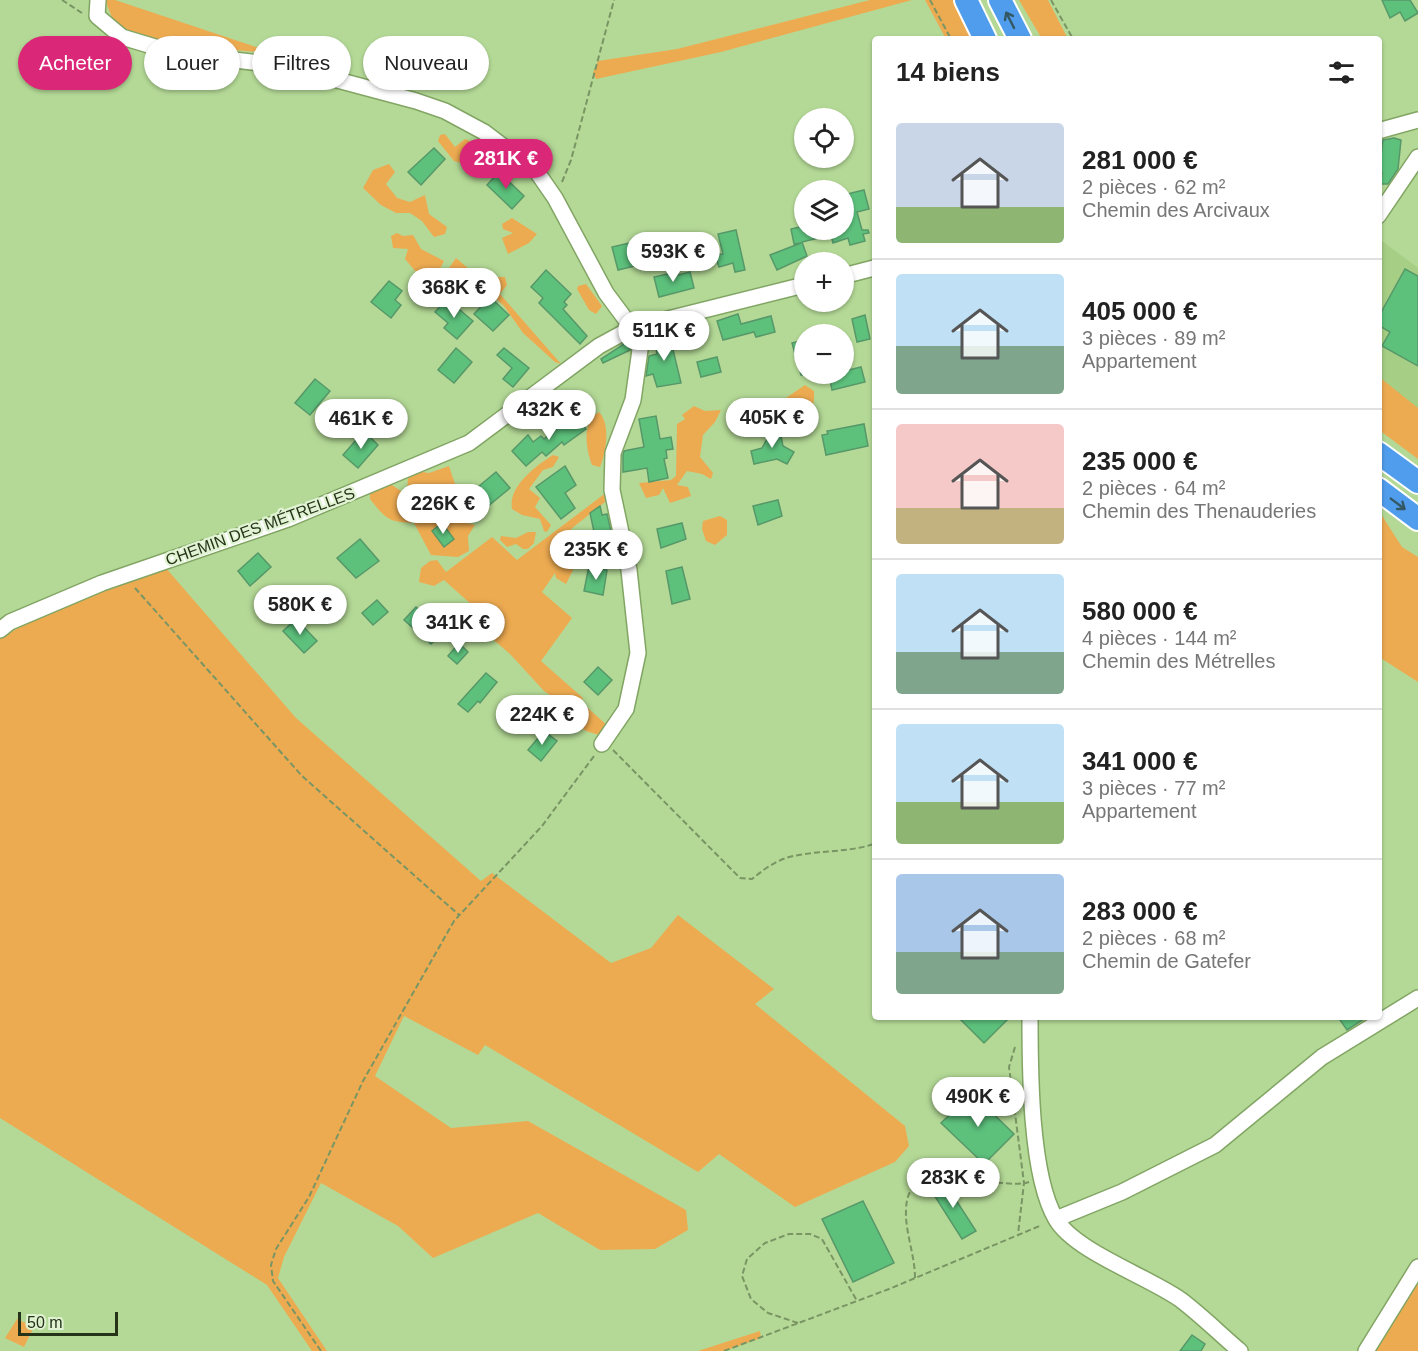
<!DOCTYPE html>
<html lang="fr">
<meta charset="utf-8">
<style>
body{margin:0;font-family:Arial,sans-serif;background:#f2f2f2;color:#222;height:100vh;display:flex;flex-direction:column;font-size:22px;white-space:nowrap}
*{box-sizing:border-box;margin:0}
p{font-size:20px;color:#767676}
.icon{flex:none;width:33px;height:33px;fill:none;stroke:currentColor;stroke-width:2;stroke-linecap:round;stroke-linejoin:round}
.map{position:relative;flex:1;overflow:hidden}
.panel{position:absolute;left:872px;top:36px;width:510px;height:984px;display:flex;flex-direction:column;background:#fff;border-radius:6px;box-shadow:0 2px 4px #0004}
.panel>*{flex:none}
.guide{position:absolute;left:18px;top:36px;width:570px;height:54px;display:flex;gap:12px}
.tools{position:absolute;left:794px;top:108px;display:grid;gap:12px}
.tools a{display:grid;place-items:center;width:60px;height:60px;border-radius:50%;background:#fff;box-shadow:0 2px 4px #0004;font-size:30px}
.scale{position:absolute;left:18px;bottom:15px;width:100px;box-sizing:border-box;padding-left:6px;border:3px solid #253319;border-top:0;font-size:16px;line-height:21px;white-space:nowrap;color:#253319;-webkit-text-stroke:4px #e0f3d2;paint-order:stroke}
.price{position:absolute;translate:-50% -51px;padding:0 14px;border-radius:21px;background:#fff;color:#222;font-size:20px;line-height:39px;filter:drop-shadow(0 2px 3px #0008)}
.price::after{content:'';position:absolute;left:50%;top:36px;width:18px;height:14px;margin-left:-9px;background:inherit;clip-path:polygon(0 0,100% 0,50% 100%)}
.price.current{background:#db2777;color:#fff}
ul{padding:0;list-style:none}
li{display:flex;align-items:center;gap:18px;height:150px;padding:0 24px}
li+li{border-top:2px solid #e0e0e0}
li span{display:grid;place-items:center;flex:none;width:168px;height:120px;border-radius:6px;color:#555}
li>.icon{margin-inline-start:auto}
span .icon{width:72px;height:72px;fill:#fffc;stroke-width:1}
li b{font-size:26px}
h2{display:flex;justify-content:space-between;align-items:center;height:72px;padding:0 24px;font-size:26px}
.tag{padding:0 21px;border-radius:27px;background:#fff;box-shadow:0 2px 4px #0004;font-size:21px;line-height:54px}
.tag.current{background:#db2777;color:#fff}
.map>svg:first-child{display:block}
.built{fill:#a6ce85}
.green{fill:#edab51}
.building{fill:#5dc17c;stroke:#579869;stroke-width:1.5}
.lines{fill:none;stroke-linecap:round;stroke-linejoin:round}
.minor-casing{stroke:#82a564;stroke-width:18}
.highway-casing{stroke:#fff;stroke-width:26}
.path{stroke:#799563;stroke-width:2;stroke-dasharray:6 3;stroke-linecap:butt}
.minor{stroke:#fff;stroke-width:15}
.highway{stroke:#519ded;stroke-width:22}
.oneway{stroke:#345863}
.labels{text-anchor:middle;stroke-width:4.5;stroke-linejoin:round;paint-order:stroke}
.street-label{font-size:16px;fill:#253319;stroke:#e0f3d2}
</style>
<div class="map">
<svg width="1418" height="1351" viewBox="0 0 1418 1351">
<rect width="100%" height="100%" fill="#b4d996"/>
<polygon class="built" points="1378,238 1418,268 1418,428 1379,396"/>
<g class="green">
<polygon points="105,0 115,0 277,54 172,44 139,38 113,20"/>
<polygon points="870,0 912,0 721,52 596,79 593,73 598,61 677,49"/>
<polygon points="925,0 954,0 973,39 946,39"/>
<polygon points="1019,0 1048,0 1068,39 1042,39"/>
<polygon points="445,134 455,147 465,139 470,141 470,149 461,163 454,161 438,141 440,135"/>
<polygon points="389,164 395,172 386,184 397,198 410,202 425,195 429,214 447,227 445,234 434,237 422,221 410,213 396,213 381,205 363,188 373,170"/>
<polygon points="512,218 537,234 529,243 508,254 502,238 513,233 503,229 502,224"/>
<polygon points="397,233 403,236 413,235 421,249 444,261 437,275 416,272 405,259 408,249 393,248 391,236"/>
<polygon points="456,258 489,286 495,277 505,277 507,285 500,294 561,364 555,362 523,333 504,306 475,279 459,278 451,280 449,293 445,296 436,287"/>
<polygon points="586,284 602,306 596,314 589,310 577,289 578,286"/>
<polygon points="1378,376 1418,408 1418,459 1379,430"/>
<path d="M805,385L814,391C815,413 808,422 788,428L778,418L780,402Z"/>
<polygon points="536,396 567,409 562,417 548,420 531,417 528,408"/>
<polygon points="694,406 705,411 721,410 715,422 703,435 700,457 713,473 711,479 702,474 687,471 677,485 688,487 691,496 670,503 663,488 659,495 646,498 639,483 671,480 676,476 677,424 685,419 682,415"/>
<path d="M599,412C611,425 606,452 600,467L592,465C586,449 581,422 599,412Z"/>
<path d="M553,455L559,457L553,467L543,470L529,489L540,498L535,507L551,525L547,532L544,531L540,519L522,515L512,509C508,486 536,466 553,455Z"/>
<path d="M449,466L458,493L469,510L463,515L468,523L475,525L468,536L469,551L458,557L431,555L414,523C388,522 386,519 370,499V490L389,483L407,495L408,476L415,471L429,473Z"/>
<polygon points="607,492 610,498 571,529 579,539 563,562 570,564 573,570 566,584 556,578 555,573 542,592 572,618 541,661 583,698 581,702 609,727 606,733 599,735 586,731 568,719 557,700 544,691 510,654 489,636 480,620 482,614 444,580 434,586 419,582 421,568 430,561 437,560 446,572 492,537 517,560"/>
<polygon points="1379,511 1402,547 1418,557 1418,682 1379,657"/>
<polygon points="720,516 727,520 727,535 715,545 706,541 702,529 703,521"/>
<polygon points="528,532 536,532 534,543 528,549 523,549 516,544 507,547 500,540 501,536 516,538"/>
<path d="M165,567L296,718L481,881L492,873L611,963L651,948L678,915L774,989L755,1004L905,1126L909,1146L895,1162L795,1207L719,1154L698,1172L485,1045L478,1055L404,1016L375,1076L451,1128L528,1121L686,1210L688,1230L655,1249L600,1250L538,1213L433,1258L398,1226L321,1183L284,1257L278,1278L327,1351H312L267,1285L0,1118V639C51,606 108,585 165,567Z"/>
<polygon points="1418,1280 1418,1351 1374,1351"/>
<polygon points="17,1319 34,1327 24,1347 5,1338"/>
<polygon points="760,1331 761,1338 724,1351 698,1351"/>
</g>
<g class="building">
<polygon points="1382,0 1410,0 1418,13 1405,21 1400,12 1390,18"/>
<polygon points="1394,138 1401,140 1398,169 1388,184 1381,184 1382,172 1379,171 1383,140"/>
<polygon points="434,148 445,159 421,185 408,172"/>
<polygon points="499,172 524,196 512,209 487,185"/>
<polygon points="864,190 869,209 857,212 862,230 868,230 869,233 863,234 865,241 850,245 848,238 833,243 831,235 802,242 807,256 777,270 770,255 801,243 794,244 791,229 804,226 804,230 843,230 843,195"/>
<polygon points="736,230 745,270 735,272 733,263 719,267 715,255 723,254 718,234"/>
<polygon points="634,242 639,265 618,270 612,247"/>
<polygon points="1405,269 1418,276 1418,366 1382,346 1390,332 1378,325 1378,318"/>
<polygon points="546,270 571,294 564,302 567,305 563,309 587,336 580,344 539,303 543,298 531,287"/>
<polygon points="677,272 678,275 690,272 694,288 659,297 654,277"/>
<polygon points="389,281 402,291 395,300 401,305 391,318 371,302"/>
<polygon points="490,297 509,315 493,331 474,314"/>
<polygon points="447,299 473,321 457,339 444,328 448,323 435,312"/>
<polygon points="738,314 741,324 771,316 775,332 756,337 754,332 723,340 717,321"/>
<polygon points="865,315 870,339 857,342 852,319"/>
<polygon points="668,329 681,383 657,387 653,374 646,376 649,356 657,354 654,333"/>
<polygon points="804,340 804,375 801,375 792,343"/>
<polygon points="627,342 630,350 603,363 601,359"/>
<polygon points="456,348 472,362 454,383 438,370"/>
<polygon points="504,348 529,368 513,387 503,379 512,368 497,355"/>
<polygon points="717,357 721,372 701,377 697,362"/>
<polygon points="861,367 865,382 832,390 829,375"/>
<polygon points="315,379 330,391 310,415 295,403"/>
<polygon points="574,414 586,429 564,445 562,442 546,456 542,452 526,466 512,451 528,435 533,442 541,436 544,439"/>
<polygon points="656,416 660,439 671,437 673,449 666,450 667,458 664,459 668,478 649,482 647,468 623,472 623,455 624,451 644,447 639,419"/>
<polygon points="864,424 868,446 826,455 822,435 828,434 827,431"/>
<polygon points="779,427 783,446 794,452 787,464 777,459 754,464 751,451 762,448 767,439 765,431"/>
<polygon points="364,431 378,445 358,468 343,455"/>
<polygon points="565,466 576,485 565,493 575,508 561,519 536,487"/>
<polygon points="496,472 510,488 487,507 473,491"/>
<polygon points="778,500 782,516 758,525 753,506"/>
<polygon points="600,506 602,515 607,514 614,544 596,541 590,513"/>
<polygon points="442,523 454,539 444,547 432,531"/>
<polygon points="682,523 686,539 661,548 657,529"/>
<polygon points="360,539 379,561 356,578 337,558"/>
<polygon points="258,553 271,567 250,586 238,571"/>
<polygon points="589,566 607,570 603,595 584,591"/>
<polygon points="682,567 690,599 672,604 666,571"/>
<polygon points="377,600 388,612 373,625 362,613"/>
<polygon points="416,607 443,632 431,644 404,620"/>
<polygon points="296,619 317,641 304,653 283,631"/>
<polygon points="459,643 468,652 457,664 448,656"/>
<polygon points="598,667 612,680 598,695 584,682"/>
<polygon points="486,673 497,682 480,703 478,701 468,712 458,704"/>
<polygon points="544,731 557,741 541,761 528,750"/>
<polygon points="958,1017 1010,1017 984,1043"/>
<polygon points="1338,1017 1367,1017 1347,1030"/>
<polygon points="972,1093 1014,1134 984,1164 941,1123"/>
<polygon points="943,1180 976,1231 962,1239 929,1187"/>
<polygon points="863,1201 894,1263 853,1282 822,1219"/>
<polygon points="1192,1335 1205,1344 1201,1351 1180,1351"/>
</g>
<g class="lines">
<g class="minor-casing">
<g id="minor">
<polyline points="98,0 97,16 122,37 175,53 285,66 416,101 445,111 484,132 537,172 555,198 606,293 632,328 640,350 633,400 613,453 612,490 629,570 638,653 626,709 602,744"/>
<polyline points="1378,131 1418,120"/>
<polyline points="1378,216 1418,157"/>
<polyline points="843,276 874,268"/>
<polyline points="0,630 10,622 102,583 288,519 469,443 599,346 632,328 804,285"/>
<path d="M1030,1017C1030,1069 1030,1176 1056,1219C1074,1251 1149,1277 1181,1300C1202,1316 1220,1334 1240,1351"/>
<polyline points="1056,1219 1122,1192 1215,1145 1322,1057 1418,998"/>
<polyline points="1366,1351 1418,1267"/>
</g>
</g>
<g class="highway-casing">
<g id="highway">
<polyline points="966,0 985,39"/>
<polyline points="1000,0 1020,39"/>
<polyline points="1378,453 1418,482"/>
<polyline points="1378,489 1418,519"/>
</g>
</g>
<g class="path">
<polyline points="62,0 82,13"/>
<polyline points="930,0 951,39"/>
<polyline points="1051,0 1073,39"/>
<polyline points="562,182 571,160 614,0"/>
<polyline points="135,588 302,776 459,915"/>
<path d="M613,750L740,878L752,879C763,870 775,861 789,857C817,850 846,853 874,844"/>
<polyline points="1015,1047 1009,1067 1024,1183 1018,1234"/>
<path d="M915,1278C915,1255 905,1232 906,1210C907,1148 997,1193 1029,1182"/>
<polyline points="798,1323 768,1313 751,1299 742,1276 747,1259 765,1243 789,1234 810,1234 822,1239 857,1301"/>
<polyline points="321,1351 273,1281 271,1265 276,1249 309,1197 363,1081 454,921 542,826 594,756"/>
<polyline points="724,1351 889,1289 1042,1225"/>
</g>
<use href="#minor" class="minor"/>
<use href="#highway" class="highway"/>
</g>
<defs><path id="oneway-shaft" d="M-6 0H5M1.5-3L5.5 0L1.5 3" fill="none" stroke-width="1.6" stroke-linecap="round" stroke-linejoin="round" transform="scale(1.5)"/></defs>
<g class="oneway">
<use href="#oneway-shaft" transform="translate(1010 20) rotate(-117)"/>
<use href="#oneway-shaft" transform="translate(1398 504) rotate(37)"/>
</g>
<g class="labels">
<g class="street-label">
<text transform="translate(260 526) rotate(-20)" y="6">CHEMIN DES MÉTRELLES</text>
</g>
</g>
</svg>
<div class="tools">
<a><svg class="icon" aria-label="locate" viewBox="0 0 24 24"><circle cx="12" cy="12" r="6"/><path d="M12 2v4M12 18v4M2 12h4M18 12h4"/></svg></a>
<a><svg class="icon" aria-label="layers" viewBox="0 0 24 24"><path d="M12 4l9 5-9 5-9-5zM3 14l9 5 9-5"/></svg></a>
<a>+</a>
<a>−</a>
</div>
<div class="scale">50 m</div>
<b class="price current" style="left:506px;top:190px">281K €</b>
<b class="price" style="left:673px;top:283px">593K €</b>
<b class="price" style="left:454px;top:319px">368K €</b>
<b class="price" style="left:664px;top:362px">511K €</b>
<b class="price" style="left:549px;top:441px">432K €</b>
<b class="price" style="left:772px;top:449px">405K €</b>
<b class="price" style="left:361px;top:450px">461K €</b>
<b class="price" style="left:443px;top:535px">226K €</b>
<b class="price" style="left:596px;top:581px">235K €</b>
<b class="price" style="left:300px;top:636px">580K €</b>
<b class="price" style="left:458px;top:654px">341K €</b>
<b class="price" style="left:542px;top:746px">224K €</b>
<b class="price" style="left:978px;top:1128px">490K €</b>
<b class="price" style="left:953px;top:1209px">283K €</b>
<div class="guide">
<a class="tag current">Acheter</a>
<a class="tag">Louer</a>
<a class="tag">Filtres</a>
<a class="tag">Nouveau</a>
</div>
<section class="panel">
<h2>14 biens<svg class="icon" aria-label="filters" viewBox="0 0 24 24"><path d="M4 7h16M4 17h16"/><circle cx="9" cy="7" r="2"/><circle cx="15" cy="17" r="2"/></svg></h2>
<ul>
<li><span style="background:linear-gradient(#c9d6e8 70%,#8fb573 0)"><svg class="icon" aria-label="home" viewBox="0 0 24 24"><path d="M3 11l9-7 9 7M6 9v11h12V9"/></svg></span><div><b>281 000 €</b><p>2 pièces · 62 m²</p><p>Chemin des Arcivaux</p></div></li>
<li><span style="background:linear-gradient(#bfe0f5 60%,#7fa58c 0)"><svg class="icon" aria-label="home" viewBox="0 0 24 24"><path d="M3 11l9-7 9 7M6 9v11h12V9"/></svg></span><div><b>405 000 €</b><p>3 pièces · 89 m²</p><p>Appartement</p></div></li>
<li><span style="background:linear-gradient(#f6c9c9 70%,#c2b280 0)"><svg class="icon" aria-label="home" viewBox="0 0 24 24"><path d="M3 11l9-7 9 7M6 9v11h12V9"/></svg></span><div><b>235 000 €</b><p>2 pièces · 64 m²</p><p>Chemin des Thenauderies</p></div></li>
<li><span style="background:linear-gradient(#bfe0f5 65%,#7fa58c 0)"><svg class="icon" aria-label="home" viewBox="0 0 24 24"><path d="M3 11l9-7 9 7M6 9v11h12V9"/></svg></span><div><b>580 000 €</b><p>4 pièces · 144 m²</p><p>Chemin des Métrelles</p></div></li>
<li><span style="background:linear-gradient(#bfe0f5 65%,#8fb573 0)"><svg class="icon" aria-label="home" viewBox="0 0 24 24"><path d="M3 11l9-7 9 7M6 9v11h12V9"/></svg></span><div><b>341 000 €</b><p>3 pièces · 77 m²</p><p>Appartement</p></div></li>
<li><span style="background:linear-gradient(#a9c7e8 65%,#7fa58c 0)"><svg class="icon" aria-label="home" viewBox="0 0 24 24"><path d="M3 11l9-7 9 7M6 9v11h12V9"/></svg></span><div><b>283 000 €</b><p>2 pièces · 68 m²</p><p>Chemin de Gatefer</p></div></li>
</ul>
</section>
</div>
